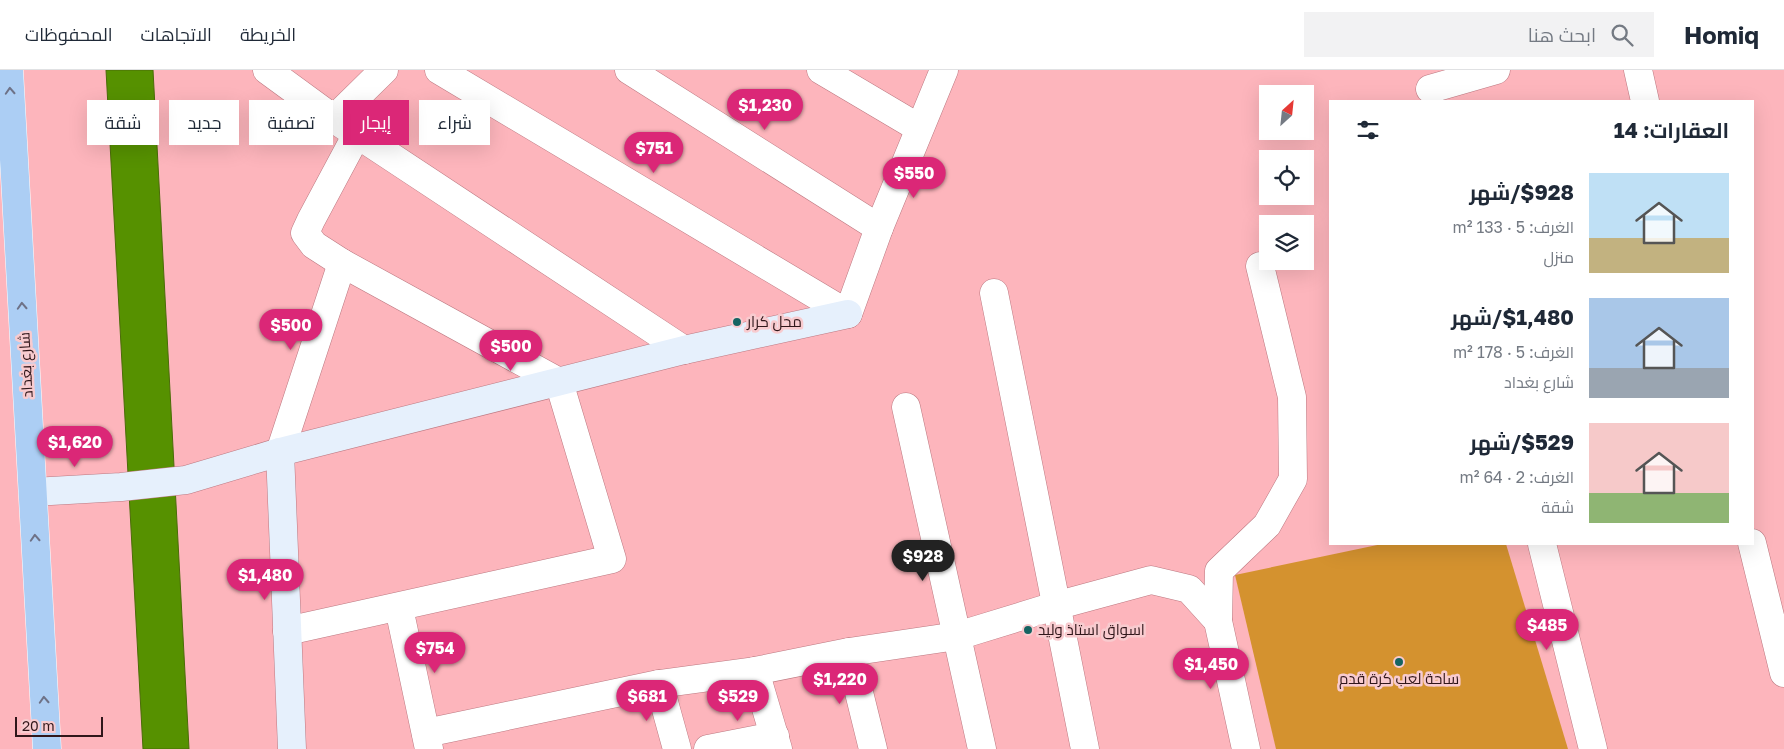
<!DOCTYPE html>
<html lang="ar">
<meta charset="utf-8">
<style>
body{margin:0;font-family:"Golos Text",Cairo,sans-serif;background:#f2f2f3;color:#1f2937;direction:rtl;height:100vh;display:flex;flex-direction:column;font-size:19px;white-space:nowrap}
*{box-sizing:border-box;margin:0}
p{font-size:16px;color:#747a83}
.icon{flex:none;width:28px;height:28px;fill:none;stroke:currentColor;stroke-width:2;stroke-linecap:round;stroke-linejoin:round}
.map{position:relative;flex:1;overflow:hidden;direction:ltr}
.panel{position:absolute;left:1329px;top:30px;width:425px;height:445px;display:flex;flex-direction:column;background:#fff;border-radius:0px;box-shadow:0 5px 20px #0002;direction:rtl}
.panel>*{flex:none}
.guide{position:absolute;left:15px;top:30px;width:475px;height:45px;direction:rtl;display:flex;gap:10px}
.needle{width:32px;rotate:27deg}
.tools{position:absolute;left:1259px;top:15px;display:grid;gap:10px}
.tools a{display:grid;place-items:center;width:55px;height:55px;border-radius:0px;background:#fff;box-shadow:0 5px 20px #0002;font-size:25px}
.scale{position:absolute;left:15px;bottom:12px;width:88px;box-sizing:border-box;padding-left:5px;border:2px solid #30161a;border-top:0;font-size:14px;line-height:18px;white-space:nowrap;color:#30161a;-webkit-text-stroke:4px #f8cbcf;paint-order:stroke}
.price{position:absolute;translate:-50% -42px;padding:0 11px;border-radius:18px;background:#db2777;color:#fff;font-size:16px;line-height:32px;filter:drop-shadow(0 1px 2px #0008)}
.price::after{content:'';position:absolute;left:50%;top:30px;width:15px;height:11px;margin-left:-8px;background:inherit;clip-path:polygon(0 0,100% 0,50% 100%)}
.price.current{background:#222;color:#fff}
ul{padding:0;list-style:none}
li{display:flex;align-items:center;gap:15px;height:125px;padding:0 25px}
li span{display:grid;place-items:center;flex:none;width:140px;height:100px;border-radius:0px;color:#555}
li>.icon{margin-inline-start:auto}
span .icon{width:60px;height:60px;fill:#fffc;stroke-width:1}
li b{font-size:21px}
h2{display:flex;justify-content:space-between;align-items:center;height:60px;padding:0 25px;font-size:21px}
.pill{padding:0 18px;border-radius:0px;background:#fff;box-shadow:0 5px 20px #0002;font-size:18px;line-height:45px}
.pill.current{background:#db2777;color:#fff}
header{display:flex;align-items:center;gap:30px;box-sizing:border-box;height:70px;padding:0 25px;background:#fff;border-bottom:1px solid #e0e1e3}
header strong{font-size:24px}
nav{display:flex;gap:28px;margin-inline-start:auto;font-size:18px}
.search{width:350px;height:45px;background:#f2f2f3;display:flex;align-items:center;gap:12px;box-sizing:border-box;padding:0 18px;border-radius:0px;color:#747a83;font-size:19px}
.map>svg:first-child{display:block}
.green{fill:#d4922f}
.water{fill:#569100;stroke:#4b6c08}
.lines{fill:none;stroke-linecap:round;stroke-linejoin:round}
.street-casing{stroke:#bc7880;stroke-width:29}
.secondary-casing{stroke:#bc7880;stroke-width:29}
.highway-casing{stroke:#fff;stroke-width:29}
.street{stroke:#fff;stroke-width:28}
.secondary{stroke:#e6f0fc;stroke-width:28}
.highway{stroke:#accef4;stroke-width:28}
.oneway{stroke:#6e7287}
.poi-dot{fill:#156462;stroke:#f8cbcf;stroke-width:2}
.labels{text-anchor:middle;stroke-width:5;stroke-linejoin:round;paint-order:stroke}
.poi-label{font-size:15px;fill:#30161a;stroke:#f8cbcf;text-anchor:start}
.street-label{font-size:15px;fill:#30161a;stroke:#f8cbcf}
</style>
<header>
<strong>Homiq</strong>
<div class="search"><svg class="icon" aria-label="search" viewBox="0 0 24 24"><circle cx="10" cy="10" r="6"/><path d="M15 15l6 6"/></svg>ابحث هنا</div>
<nav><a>الخريطة</a><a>الاتجاهات</a><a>المحفوظات</a></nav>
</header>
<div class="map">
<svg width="1784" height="679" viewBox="0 0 1784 679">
<rect width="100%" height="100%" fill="#fdb5bc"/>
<polygon class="green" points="1382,474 1506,474 1568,679 1276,679 1235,505"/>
<polygon class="water" points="106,0 153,0 189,679 143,679"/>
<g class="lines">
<g class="street-casing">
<g id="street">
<polyline points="267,0 334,49 684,280"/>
<polyline points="439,0 848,244 879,158 944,0"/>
<polyline points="629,0 879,158"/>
<polyline points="821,0 919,58"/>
<polyline points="1638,0 1645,31"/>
<polyline points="1430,19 1496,0"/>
<polyline points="334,49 384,0"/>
<polyline points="994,223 1085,679"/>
<polyline points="906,337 982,679"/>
<polyline points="280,382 342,193"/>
<polyline points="1752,473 1784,603"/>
<polyline points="1542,474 1593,679"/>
<polyline points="399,538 429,679"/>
<polyline points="287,561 612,489 559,312 342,193 314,175 305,163 311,150 357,64"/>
<polyline points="849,582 873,679"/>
<polyline points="755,601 778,679"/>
<polyline points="659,614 677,679"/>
<polyline points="426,663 659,614 755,601 849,582 957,566 1055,536 1151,510 1189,519 1218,551"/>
<polyline points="708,679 775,666"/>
<polyline points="1246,679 1218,551 1219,501 1267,455 1293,409 1292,327 1260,196"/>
</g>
</g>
<g class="secondary-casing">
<g id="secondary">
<polyline points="280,382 292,679"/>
<polyline points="33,422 121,417 186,410 280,382 684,280 848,244"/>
</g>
</g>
<g class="highway-casing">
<polyline id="highway" points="9,0 47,679"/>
</g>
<use href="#street" class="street"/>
<use href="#secondary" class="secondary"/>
<use href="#highway" class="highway"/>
</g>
<defs><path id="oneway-chevron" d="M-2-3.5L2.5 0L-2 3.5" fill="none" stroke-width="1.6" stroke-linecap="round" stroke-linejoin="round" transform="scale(1.25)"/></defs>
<g class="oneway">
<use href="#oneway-chevron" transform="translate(10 21) rotate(-93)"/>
<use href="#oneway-chevron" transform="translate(22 236) rotate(-93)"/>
<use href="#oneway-chevron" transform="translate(35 468) rotate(-93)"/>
<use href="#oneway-chevron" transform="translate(44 630) rotate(-93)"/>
</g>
<g class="poi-dot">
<circle cx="737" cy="252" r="5"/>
<circle cx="1028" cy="560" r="5"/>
<circle cx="1399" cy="592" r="5"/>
</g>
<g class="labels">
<g class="poi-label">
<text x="747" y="257">محل كرار</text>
<text x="1038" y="565">اسواق استاذ وليد</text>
<text x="1399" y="614" text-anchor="middle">ساحة لعب كرة قدم</text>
</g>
<g class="street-label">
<text transform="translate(26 295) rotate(-93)" y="5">شارع بغداد</text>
</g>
</g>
</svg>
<div class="tools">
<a><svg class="needle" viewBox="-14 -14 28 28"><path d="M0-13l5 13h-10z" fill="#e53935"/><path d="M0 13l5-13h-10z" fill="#747a83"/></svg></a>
<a><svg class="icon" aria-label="locate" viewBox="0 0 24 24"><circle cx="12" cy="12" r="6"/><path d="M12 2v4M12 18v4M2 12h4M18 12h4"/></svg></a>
<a><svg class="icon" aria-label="layers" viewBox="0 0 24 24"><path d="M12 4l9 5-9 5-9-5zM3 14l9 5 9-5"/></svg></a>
</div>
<div class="scale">20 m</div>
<b class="price" style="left:765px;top:61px">$1,230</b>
<b class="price" style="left:654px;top:104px">$751</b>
<b class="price" style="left:914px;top:129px">$550</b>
<b class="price" style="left:291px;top:281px">$500</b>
<b class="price" style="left:511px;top:302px">$500</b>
<b class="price" style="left:75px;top:398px">$1,620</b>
<b class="price current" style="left:923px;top:512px">$928</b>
<b class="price" style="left:265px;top:531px">$1,480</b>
<b class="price" style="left:1547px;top:581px">$485</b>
<b class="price" style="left:435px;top:604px">$754</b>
<b class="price" style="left:1211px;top:620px">$1,450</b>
<b class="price" style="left:840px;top:635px">$1,220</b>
<b class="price" style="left:647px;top:652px">$681</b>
<b class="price" style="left:738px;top:652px">$529</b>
<div class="guide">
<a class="pill">شراء</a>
<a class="pill current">إيجار</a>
<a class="pill">تصفية</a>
<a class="pill">جديد</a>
<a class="pill">شقة</a>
</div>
<section class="panel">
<h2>العقارات: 14<svg class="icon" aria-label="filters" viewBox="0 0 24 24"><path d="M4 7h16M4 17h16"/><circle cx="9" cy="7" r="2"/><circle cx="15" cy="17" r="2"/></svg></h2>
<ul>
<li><span style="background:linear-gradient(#bfe0f5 65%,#c2b280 0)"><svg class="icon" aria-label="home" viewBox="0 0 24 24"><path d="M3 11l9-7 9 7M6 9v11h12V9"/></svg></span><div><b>$928/شهر</b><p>الغرف: 5 · 133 m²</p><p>منزل</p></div></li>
<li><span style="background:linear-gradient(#a9c7e8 70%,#9aa5b1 0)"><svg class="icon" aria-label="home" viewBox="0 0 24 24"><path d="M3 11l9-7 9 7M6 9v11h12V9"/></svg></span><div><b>$1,480/شهر</b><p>الغرف: 5 · 178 m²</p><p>شارع بغداد</p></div></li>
<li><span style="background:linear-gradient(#f6c9c9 70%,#8fb573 0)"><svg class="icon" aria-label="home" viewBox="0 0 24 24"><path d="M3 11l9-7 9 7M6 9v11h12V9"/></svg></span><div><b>$529/شهر</b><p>الغرف: 2 · 64 m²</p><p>شقة</p></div></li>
</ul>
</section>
</div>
